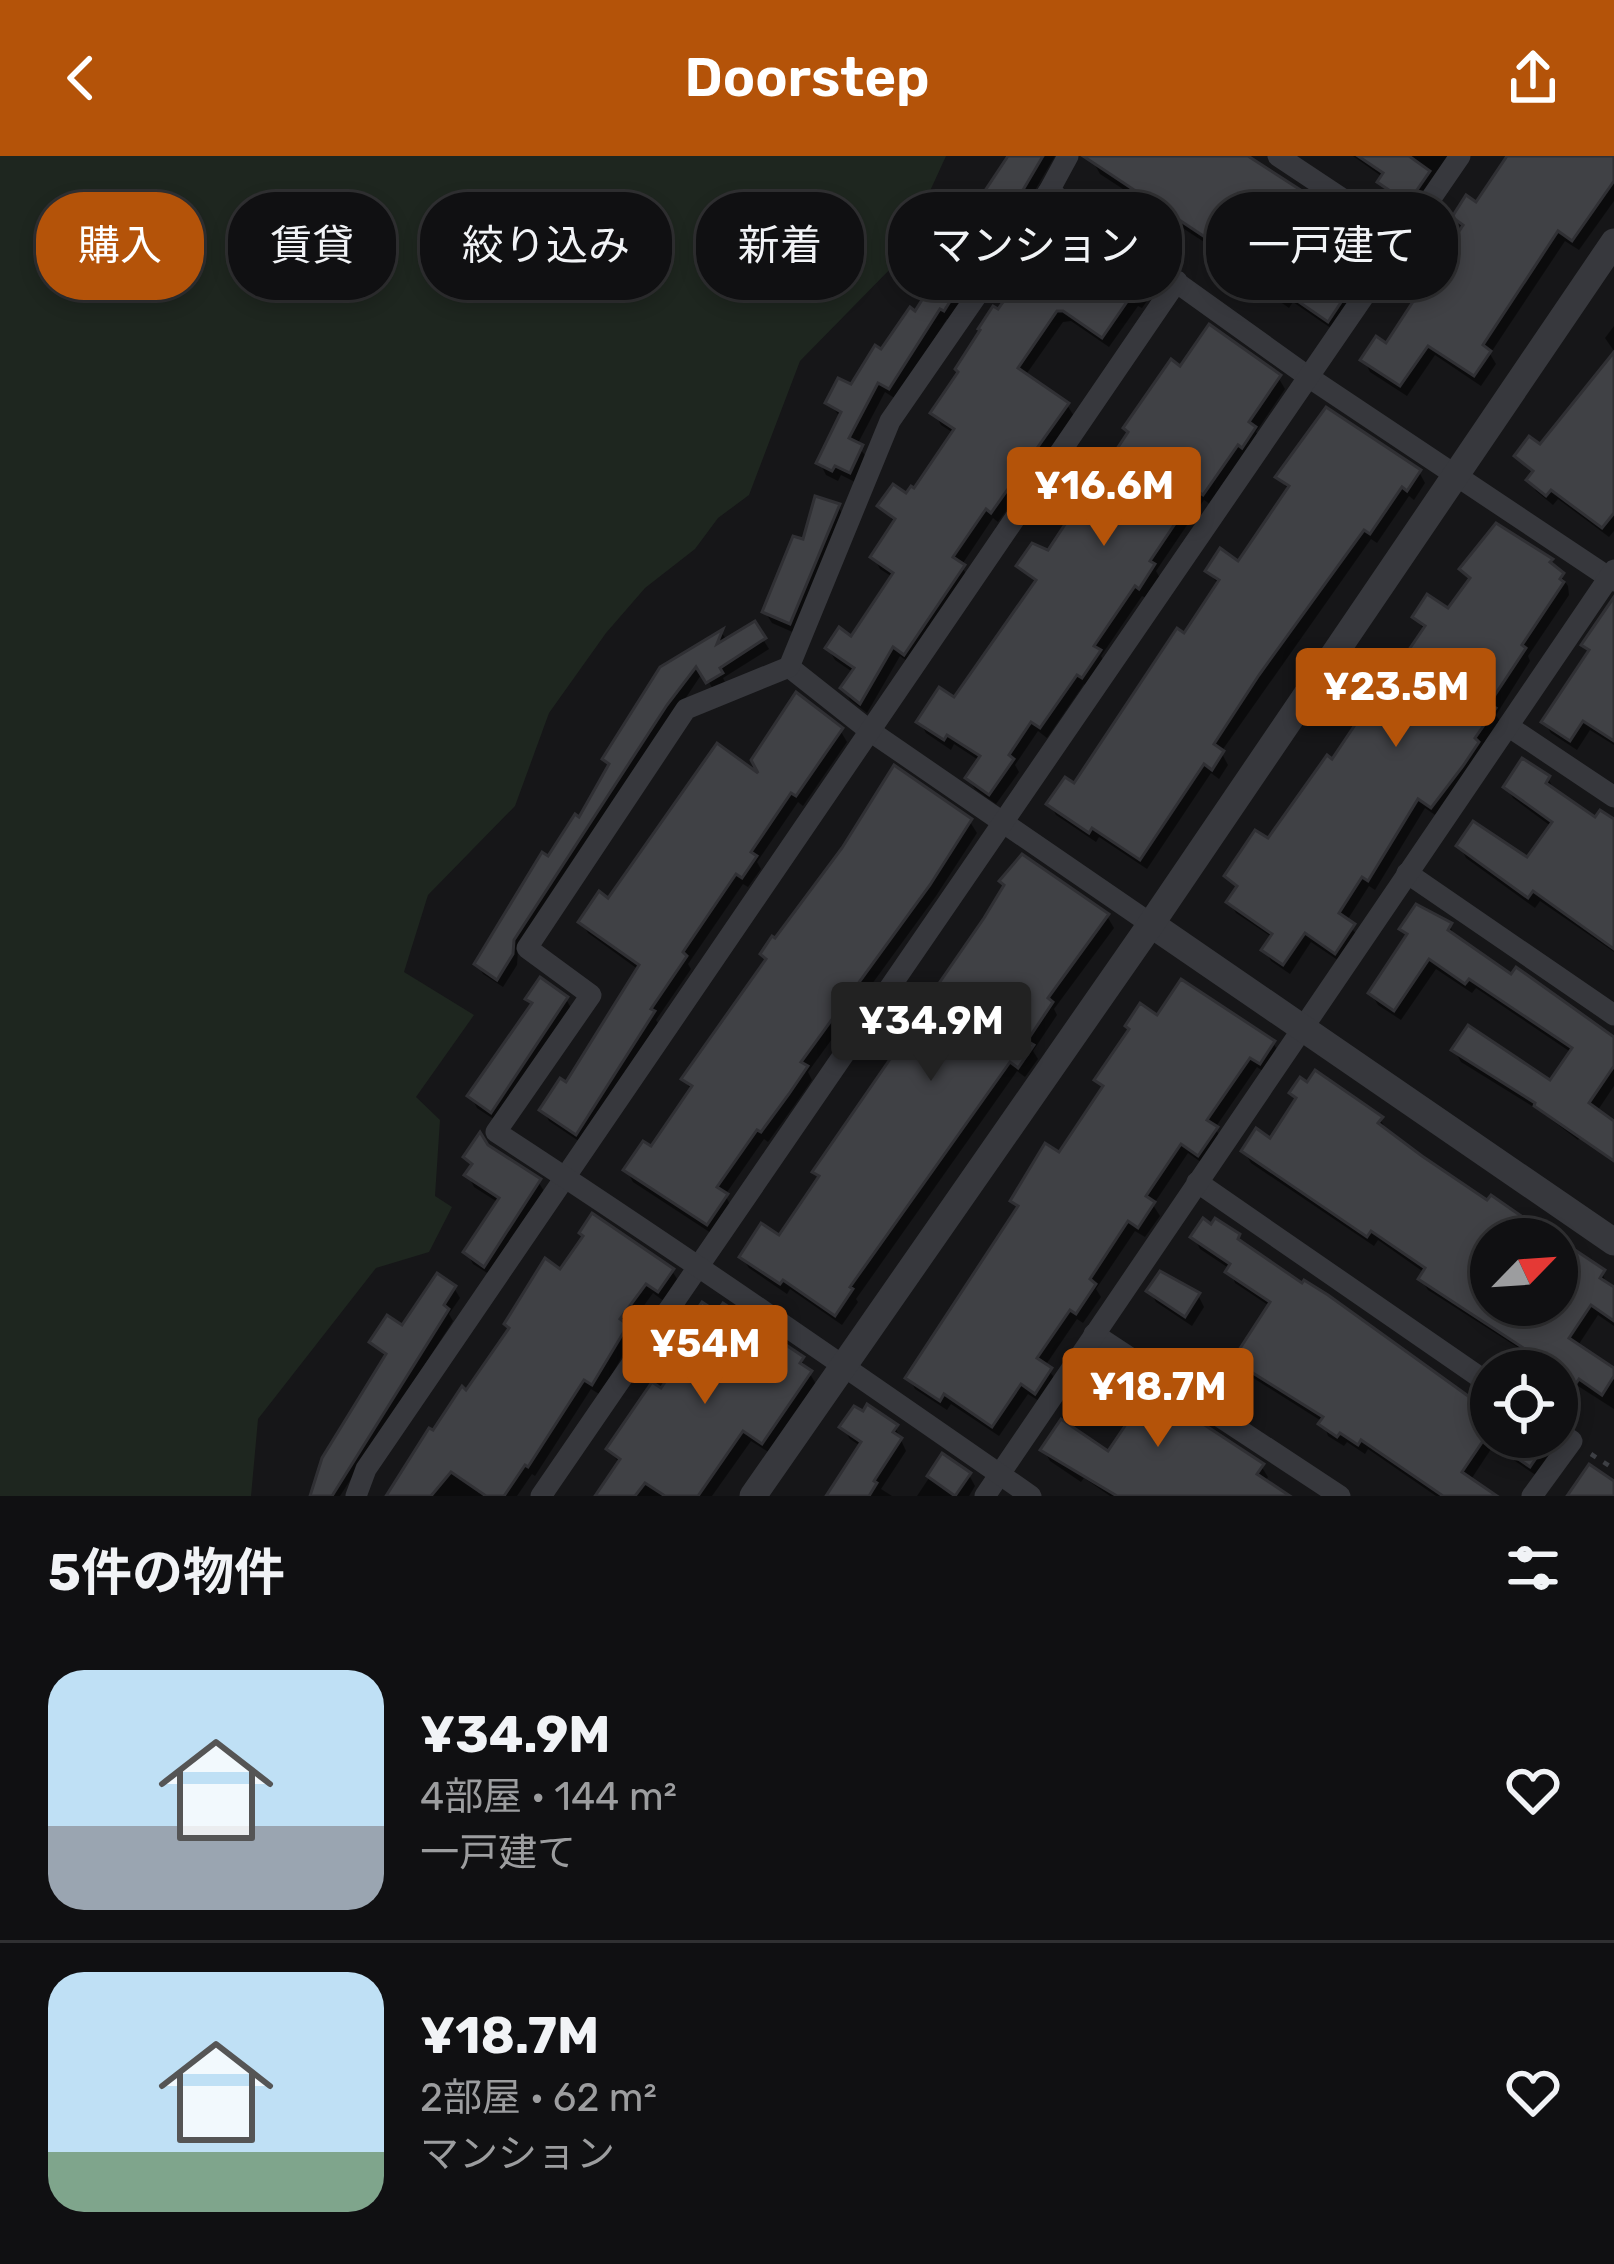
<!DOCTYPE html>
<html lang="ja">
<meta charset="utf-8">
<style>
body{margin:0;font-family:Rubik,"Noto Sans JP",sans-serif;background:#1e1e20;color:#f1f3f6;height:100vh;display:flex;flex-direction:column;font-size:45px;white-space:nowrap}
*{box-sizing:border-box;margin:0}
p{font-size:39px;color:#9c9d9f}
.icon{flex:none;width:66px;height:66px;fill:none;stroke:currentColor;stroke-width:2;stroke-linecap:round;stroke-linejoin:round}
.map{position:relative;height:1340px;overflow:hidden}
.panel{display:flex;flex-direction:column;background:#101012;flex:1}
.panel>*{flex:none}
.banner{position:absolute;left:36px;top:36px;width:1542px;height:108px;display:flex;gap:24px}
.needle{width:78px;rotate:65deg}
.controls{position:absolute;left:1470px;top:1062px;display:grid;gap:24px}
.controls a{display:grid;place-items:center;width:108px;height:108px;border-radius:50%;background:#101012;box-shadow:0 6px 18px #0003,0 0 0 3px #303032;font-size:60px}
.price{position:absolute;translate:-50% -102px;padding:0 27px;border-radius:12px;background:#b45309;color:#fff;font-size:39px;line-height:78px;filter:drop-shadow(0 3px 6px #0008)}
.price::after{content:'';position:absolute;left:50%;top:72px;width:36px;height:27px;margin-left:-18px;background:inherit;clip-path:polygon(0 0,100% 0,50% 100%)}
.price.selected{background:#222;color:#fff}
ul{padding:0;list-style:none}
li{display:flex;align-items:center;gap:36px;height:300px;padding:0 48px}
li+li{border-top:3px solid #303032}
li span{display:grid;place-items:center;flex:none;width:336px;height:240px;border-radius:36px;color:#555}
li>.icon{margin-inline-start:auto}
span .icon{width:144px;height:144px;fill:#fffc;stroke-width:1}
li b{font-size:51px}
h2{display:flex;justify-content:space-between;align-items:center;height:144px;padding:0 48px;font-size:51px}
.pill{padding:0 42px;border-radius:48px;background:#101012;box-shadow:0 6px 18px #0003,0 0 0 3px #303032;font-size:42px;line-height:108px}
.pill.selected{background:#b45309;color:#fff}
header{display:flex;justify-content:space-between;align-items:center;height:156px;padding:0 48px;background:#b45309;color:#fff;font-size:54px;font-weight:600}
.map>svg:first-child{display:block}
.green{fill:#1e261f}
.shadow{fill:#0007}
.building{fill:#404145;stroke:#303034;stroke-width:3}
.lines{fill:none;stroke-linecap:round;stroke-linejoin:round}
.path{stroke:#3d3f44;stroke-width:4.5;stroke-dasharray:6 9;stroke-linecap:butt}
.minor{stroke:#37383d;stroke-width:21}
.tertiary{stroke:#37383d;stroke-width:27}
</style>
<header><svg class="icon" aria-label="back" viewBox="0 0 24 24"><path d="M15 5l-7 7 7 7"/></svg>Doorstep<svg class="icon" aria-label="share" viewBox="0 0 24 24"><path d="M12 15V3M7 8l5-5 5 5M5 13v7h14v-7"/></svg></header>
<div class="map">
<svg width="1614" height="1340" viewBox="0 0 1614 1340">
<rect width="100%" height="100%" fill="#161618"/>
<polygon class="green" points="0,0 946,0 898,105 800,205 749,339 718,362 695,393 645,432 606,477 549,557 515,650 428,739 404,816 474,859 416,941 440,964 435,1040 452,1051 429,1096 376,1112 258,1263 251,1340 0,1340"/>
<g class="shadow">
<polygon points="1011,0 1055,0 1010,77 1006,75 961,133 966,141 951,165 947,163 896,243 885,236 857,289 868,303 857,327 841,319 838,325 826,319 820,307 841,262 829,247 852,232 916,159"/>
<polygon points="1099,0 1244,0 1379,89 1385,100 1335,175 1293,146 1289,152 1259,131 1253,118 1100,18 1094,7"/>
<polygon points="1353,0 1452,0 1416,57 1387,37 1381,26 1384,22"/>
<polygon points="1522,0 1614,0 1614,45 1579,94 1565,85 1490,198 1496,208 1481,230 1435,199 1407,240 1370,216 1364,204 1387,191 1463,75 1455,62 1477,50"/>
<polygon points="1145,126 1152,138 1142,152 1138,150 1109,191 1071,165 1063,166 1025,220 1067,249 1074,260 998,366 993,362 961,410 969,422 911,508 900,500 867,557 850,544 844,532 854,517 835,504 828,492 852,484 894,422 880,413 874,401 896,368 881,350 915,336 955,278 941,269 934,257 983,176"/>
<polygon points="1614,170 1614,195 1605,182"/>
<polygon points="1614,200 1614,375 1609,381 1558,343 1553,349 1536,335 1530,325 1534,319 1517,300 1541,292"/>
<polygon points="1181,214 1278,221 1285,233 1256,276 1261,284 1210,348 1204,344 1156,415 1160,422 1146,442 1142,440 1101,500 1105,507 1088,532 1084,528 1047,582 1038,575 1015,609 1019,616 996,648 975,633 968,622 980,605 954,588 951,594 926,577 920,566 955,546 1037,428 1020,410 1049,397 1084,346 1073,332 1099,324"/>
<polygon points="1419,316 1425,327 1414,344 1409,340 1377,387 1371,383 1221,596 1228,609 1219,623 1211,617 1147,713 1099,681 1096,686 1056,659 1050,648 1074,631 1219,429 1208,415 1239,409 1289,335 1279,321"/>
<polygon points="838,350 844,361 797,478 772,467 765,456 805,387"/>
<polygon points="1551,405 1568,430 1569,439 1528,500 1530,505 1496,559 1500,565 1438,661 1425,652 1375,734 1369,730 1346,766 1359,781 1342,807 1311,786 1290,818 1271,805 1265,794 1273,782 1236,757 1230,746 1238,734 1228,721 1268,687 1333,607 1425,475 1415,461 1449,456 1471,426 1463,413"/>
<polygon points="1614,459 1614,589 1590,574 1577,594 1551,577 1544,566 1590,498 1585,489"/>
<polygon points="754,469 769,493 723,522 726,528 714,535 703,516 518,794 517,809 503,831 483,818 478,808 580,665 611,612 606,603 662,513 722,477 727,485"/>
<polygon points="840,574 847,586 803,650 798,646 757,706 761,713 748,731 743,728 688,808 691,813 656,864 659,869 583,988 549,965 543,954 567,930 639,814 588,777 582,766"/>
<polygon points="1548,622 1554,634 1596,665 1614,666 1614,796 1540,745 1535,752 1466,702 1460,690 1528,705 1552,671 1513,642 1507,631"/>
<polygon points="970,666 977,677 936,740 808,916 812,924 794,950 768,986 764,983 725,1039 732,1052 714,1079 633,1026 627,1015 652,994 692,936 684,923 767,806 763,799"/>
<polygon points="1107,760 1114,772 1054,853 1057,859 1033,895 1038,903 1025,921 1017,915 856,1143 858,1146 842,1169 790,1133 787,1138 749,1112 742,1101 779,1083 820,1023 816,1016"/>
<polygon points="1450,769 1455,783 1614,884 1614,930 1578,984 1540,955 1461,906 1454,894 1551,928 1572,897 1476,832 1472,837 1436,813 1401,864 1378,849 1371,837 1408,782 1403,773"/>
<polygon points="529,843 566,843 572,854 498,966 477,952 471,940 533,850"/>
<polygon points="1158,863 1273,887 1280,898 1267,918 1257,911 1215,972 1222,984 1205,1009 1188,997 1153,1049 1160,1060 1145,1081 1135,1075 1096,1133 1101,1141 1083,1167 1077,1163 1045,1210 1057,1225 1042,1247 1028,1238 999,1280 951,1248 947,1254 915,1233 909,1222 1019,1054 1013,1045 1060,1000 1104,935 1097,924"/>
<polygon points="1292,937 1380,963 1387,975 1488,1048 1554,1083 1491,1083 1491,1149 1557,1149 1557,1085 1602,1116 1607,1130 1614,1135 1614,1170 1598,1159 1577,1191 1614,1216 1614,1253 1428,1134 1421,1123 1425,1117 1378,1084 1374,1090 1251,1007 1244,995 1271,987 1297,946"/>
<polygon points="486,991 538,1025 545,1037 492,1120 473,1108 467,1096 499,1047 474,1031 468,1019 473,1012 467,1001"/>
<polygon points="1238,1080 1244,1090 1472,1246 1491,1255 1491,1281 1537,1281 1551,1299 1537,1320 1493,1290 1470,1325 1491,1340 1436,1340 1368,1293 1365,1298 1347,1286 1344,1290 1328,1280 1323,1266 1250,1220 1240,1197 1271,1151 1235,1127 1230,1113 1200,1093 1194,1081"/>
<polygon points="672,1115 679,1126 665,1146 653,1137 627,1173 632,1182 614,1215 599,1238 591,1233 535,1320 532,1318 517,1340 390,1340 561,1117"/>
<polygon points="454,1132 460,1142 449,1158 453,1165 340,1340 313,1340 387,1202 372,1186 403,1173"/>
<polygon points="1150,1135 1198,1139 1204,1151 1192,1170 1156,1146"/>
<polygon points="688,1171 801,1203 816,1228 770,1297 751,1285 712,1340 598,1340 620,1308 609,1294 662,1237 695,1183"/>
<polygon points="1097,1235 1261,1310 1268,1321 1264,1326 1285,1340 1110,1340 1084,1322 1081,1326 1050,1305 1044,1294 1108,1299 1131,1265 1103,1247"/>
<polygon points="895,1271 906,1295 881,1333 892,1340 829,1340 862,1291 850,1283 843,1272"/>
<polygon points="943,1301 969,1319 975,1330 969,1340 917,1340"/>
</g>
<g class="building">
<polygon points="1008,0 1043,0 1003,68 999,65 954,123 961,128 944,155 940,153 889,233 878,227 849,282 863,289 850,317 835,310 832,315 816,307 841,256 825,247 838,222 851,228 875,189 881,193 910,151 915,155 952,96 947,92"/>
<polygon points="1083,0 1248,0 1381,86 1328,166 1286,137 1282,142 1249,119 1253,113"/>
<polygon points="1358,0 1409,0 1430,15 1408,47 1377,26 1383,17"/>
<polygon points="1507,0 1614,0 1614,25 1572,85 1558,75 1483,189 1491,195 1474,220 1428,190 1400,230 1360,204 1376,180 1386,187 1463,69 1452,61 1466,39 1476,46"/>
<polygon points="1062,63 1148,124 1135,143 1131,140 1102,182 1063,155 1057,155 1018,212 1069,247 991,357 986,353 953,401 965,409 904,499 893,491 860,548 840,532 854,512 825,492 839,471 851,480 893,417 870,401 895,363 877,350 893,328 906,337 911,330 914,332 954,273 930,257 958,216 955,213 980,174 978,173 993,150 998,153"/>
<polygon points="1209,168 1281,219 1249,266 1256,271 1242,292 1238,289 1203,339 1197,335 1150,405 1155,408 1139,433 1135,430 1094,490 1101,494 1082,522 1077,519 1040,572 1031,566 1009,599 1014,603 989,639 965,622 980,600 947,579 944,584 916,566 939,531 954,541 1036,424 1016,410 1032,387 1048,394 1083,341 1070,332 1084,310 1099,320 1128,276 1123,272 1171,203 1180,210"/>
<polygon points="1614,196 1614,357 1602,372 1551,334 1546,340 1526,324 1533,315 1514,300 1529,280 1540,288"/>
<polygon points="1326,251 1421,314 1407,335 1402,331 1370,378 1364,374 1259,519 1214,588 1224,595 1212,614 1204,608 1140,704 1092,672 1089,677 1046,648 1065,621 1074,627 1177,472 1184,477 1219,424 1205,415 1220,392 1238,405 1289,330 1275,321"/>
<polygon points="815,340 840,348 790,468 762,456 793,380 803,383"/>
<polygon points="1496,367 1553,403 1550,406 1564,417 1560,423 1564,426 1522,489 1526,492 1495,539 1490,549 1496,552 1475,582 1479,586 1463,610 1431,652 1418,643 1368,725 1362,721 1339,757 1355,768 1335,798 1305,777 1283,809 1261,794 1272,778 1226,746 1237,730 1224,720 1255,674 1268,682 1327,599 1332,603 1371,545 1368,543 1382,522 1387,526 1425,470 1412,461 1427,438 1448,452 1470,422 1459,413"/>
<polygon points="1614,441 1614,585 1583,565 1570,585 1541,566 1589,494 1581,489"/>
<polygon points="755,465 766,482 720,512 723,517 706,527 696,511 667,549 514,784 513,798 497,824 474,808 542,696 548,700 575,658 579,661 609,608 602,603 660,511 723,473 717,488"/>
<polygon points="796,536 843,572 796,640 791,637 751,696 757,700 742,722 736,718 683,796 687,800 651,853 655,855 576,979 539,954 560,922 566,926 639,809 578,766 599,735 608,742 717,587 758,617 751,604"/>
<polygon points="1522,602 1550,620 1546,627 1595,661 1600,654 1614,663 1614,793 1533,735 1528,742 1456,690 1473,665 1527,701 1552,666 1503,631"/>
<polygon points="894,609 972,663 930,729 801,906 808,910 789,938 761,976 757,974 717,1031 728,1038 707,1069 623,1014 643,985 651,990 692,930 681,923 766,803 760,798 772,780 775,782 842,692"/>
<polygon points="1022,698 1109,758 1048,842 1053,846 1027,885 1034,889 1018,912 1010,906 850,1131 853,1133 835,1160 783,1124 780,1128 739,1101 761,1067 779,1079 819,1020 812,1016 897,893 894,891 917,854 932,831 935,833 984,762 1004,729 999,725"/>
<polygon points="1416,748 1452,767 1448,774 1511,818 1516,811 1614,881 1614,910 1589,947 1614,965 1614,1005 1534,950 1535,947 1451,894 1468,869 1550,924 1572,892 1469,823 1465,828 1429,803 1394,855 1368,837 1407,778 1399,773"/>
<polygon points="540,821 568,841 491,957 467,940 532,847 525,843"/>
<polygon points="1181,823 1275,885 1260,908 1250,902 1207,964 1218,971 1198,1000 1181,988 1146,1040 1155,1046 1138,1072 1128,1065 1090,1123 1096,1128 1076,1158 1070,1154 1037,1202 1052,1212 1035,1238 1021,1228 992,1271 944,1238 940,1245 905,1222 1018,1050 1010,1045 1045,987 1059,996 1103,930 1094,924 1129,873 1125,870 1140,847 1157,859"/>
<polygon points="1315,914 1383,961 1378,967 1422,1000 1487,1044 1491,1039 1554,1083 1491,1083 1491,1149 1557,1149 1557,1082 1605,1114 1600,1122 1614,1131 1614,1165 1591,1149 1569,1182 1614,1212 1614,1220 1602,1239 1579,1223 1557,1255 1557,1214 1418,1123 1425,1112 1371,1075 1367,1081 1241,995 1256,972 1270,982 1296,942 1289,937 1300,921 1307,926"/>
<polygon points="480,976 488,989 541,1023 484,1111 463,1096 499,1042 464,1019 472,1008 463,1001"/>
<polygon points="592,1057 674,1113 658,1136 646,1128 620,1163 628,1169 592,1229 584,1224 528,1311 525,1309 504,1340 486,1340 451,1316 431,1340 386,1340 429,1272 433,1274 462,1230 466,1234 509,1172 504,1168 545,1102 560,1113 583,1080 579,1077"/>
<polygon points="1203,1062 1211,1068 1215,1062 1240,1078 1238,1083 1302,1127 1304,1124 1328,1139 1471,1242 1473,1239 1491,1252 1491,1273 1462,1316 1497,1340 1443,1340 1361,1284 1358,1289 1340,1277 1337,1281 1318,1268 1323,1261 1240,1209 1245,1202 1237,1197 1270,1146 1225,1116 1230,1108 1190,1081"/>
<polygon points="1160,1115 1200,1137 1185,1161 1146,1135"/>
<polygon points="437,1117 456,1130 444,1149 449,1153 332,1340 310,1340 322,1302 386,1198 369,1186 387,1159 402,1169"/>
<polygon points="702,1146 717,1156 723,1147 804,1201 800,1207 812,1215 762,1288 743,1275 698,1340 665,1340 645,1327 635,1340 595,1340 620,1303 606,1293 652,1226 661,1232 697,1179 685,1171"/>
<polygon points="1112,1208 1264,1308 1257,1318 1290,1340 1117,1340 1040,1294 1061,1263 1108,1295 1131,1261 1093,1235"/>
<polygon points="867,1248 898,1269 893,1276 902,1282 874,1325 877,1327 869,1340 826,1340 861,1286 839,1271 854,1250 863,1255"/>
<polygon points="1486,1281 1543,1281 1547,1286 1530,1311"/>
<polygon points="942,1297 971,1317 955,1340 927,1320"/>
<polygon points="1589,1308 1614,1325 1614,1340 1567,1340"/>
</g>
<g class="lines">
<polyline class="path" points="1591,1298 1614,1313"/>
<g class="minor">
<polyline points="1278,0 1403,83"/>
<polyline points="1049,35 1310,222 1614,425"/>
<polyline points="789,511 870,575 1151,768"/>
<polyline points="1508,570 1614,641"/>
<polyline points="1407,717 1614,859"/>
<polyline points="1197,1026 1491,1229"/>
<polyline points="1094,1178 1340,1340"/>
<polyline points="356,1340 366,1313 1177,125"/>
<polyline points="541,1340 1460,0"/>
<polyline points="985,1340 1614,414"/>
<path d="M1031,1340C854,1217 677,1094 496,976L591,839L527,792L686,553L789,511L890,265L1049,35L1068,0"/>
<polyline points="1532,1340 1572,1285 1557,1275"/>
</g>
<g class="tertiary">
<polyline points="1151,768 1614,1086"/>
<polyline points="753,1340 1151,768 1614,86"/>
</g>
</g>
</svg>
<div class="controls">
<a><svg class="needle" viewBox="-14 -14 28 28"><path d="M0-13l5 13h-10z" fill="#e53935"/><path d="M0 13l5-13h-10z" fill="#9c9d9f"/></svg></a>
<a><svg class="icon" aria-label="locate" viewBox="0 0 24 24"><circle cx="12" cy="12" r="6"/><path d="M12 2v4M12 18v4M2 12h4M18 12h4"/></svg></a>
</div>
<b class="price" style="left:1104px;top:393px">¥16.6M</b>
<b class="price" style="left:1396px;top:594px">¥23.5M</b>
<b class="price selected" style="left:931px;top:928px">¥34.9M</b>
<b class="price" style="left:705px;top:1251px">¥54M</b>
<b class="price" style="left:1158px;top:1294px">¥18.7M</b>
<div class="banner">
<a class="pill selected">購入</a>
<a class="pill">賃貸</a>
<a class="pill">絞り込み</a>
<a class="pill">新着</a>
<a class="pill">マンション</a>
<a class="pill">一戸建て</a>
</div>
</div>
<section class="panel">
<h2>5件の物件<svg class="icon" aria-label="filters" viewBox="0 0 24 24"><path d="M4 7h16M4 17h16"/><circle cx="9" cy="7" r="2"/><circle cx="15" cy="17" r="2"/></svg></h2>
<ul>
<li><span style="background:linear-gradient(#bfe0f5 65%,#9aa5b1 0)"><svg class="icon" aria-label="home" viewBox="0 0 24 24"><path d="M3 11l9-7 9 7M6 9v11h12V9"/></svg></span><div><b>¥34.9M</b><p>4部屋 · 144 m²</p><p>一戸建て</p></div><svg class="icon" aria-label="heart" viewBox="0 0 24 24"><path d="M12 20l-8-8c-3-5 5-10 8-4 3-6 11-1 8 4z"/></svg></li>
<li><span style="background:linear-gradient(#bfe0f5 75%,#7fa58c 0)"><svg class="icon" aria-label="home" viewBox="0 0 24 24"><path d="M3 11l9-7 9 7M6 9v11h12V9"/></svg></span><div><b>¥18.7M</b><p>2部屋 · 62 m²</p><p>マンション</p></div><svg class="icon" aria-label="heart" viewBox="0 0 24 24"><path d="M12 20l-8-8c-3-5 5-10 8-4 3-6 11-1 8 4z"/></svg></li>
</ul>
</section>
